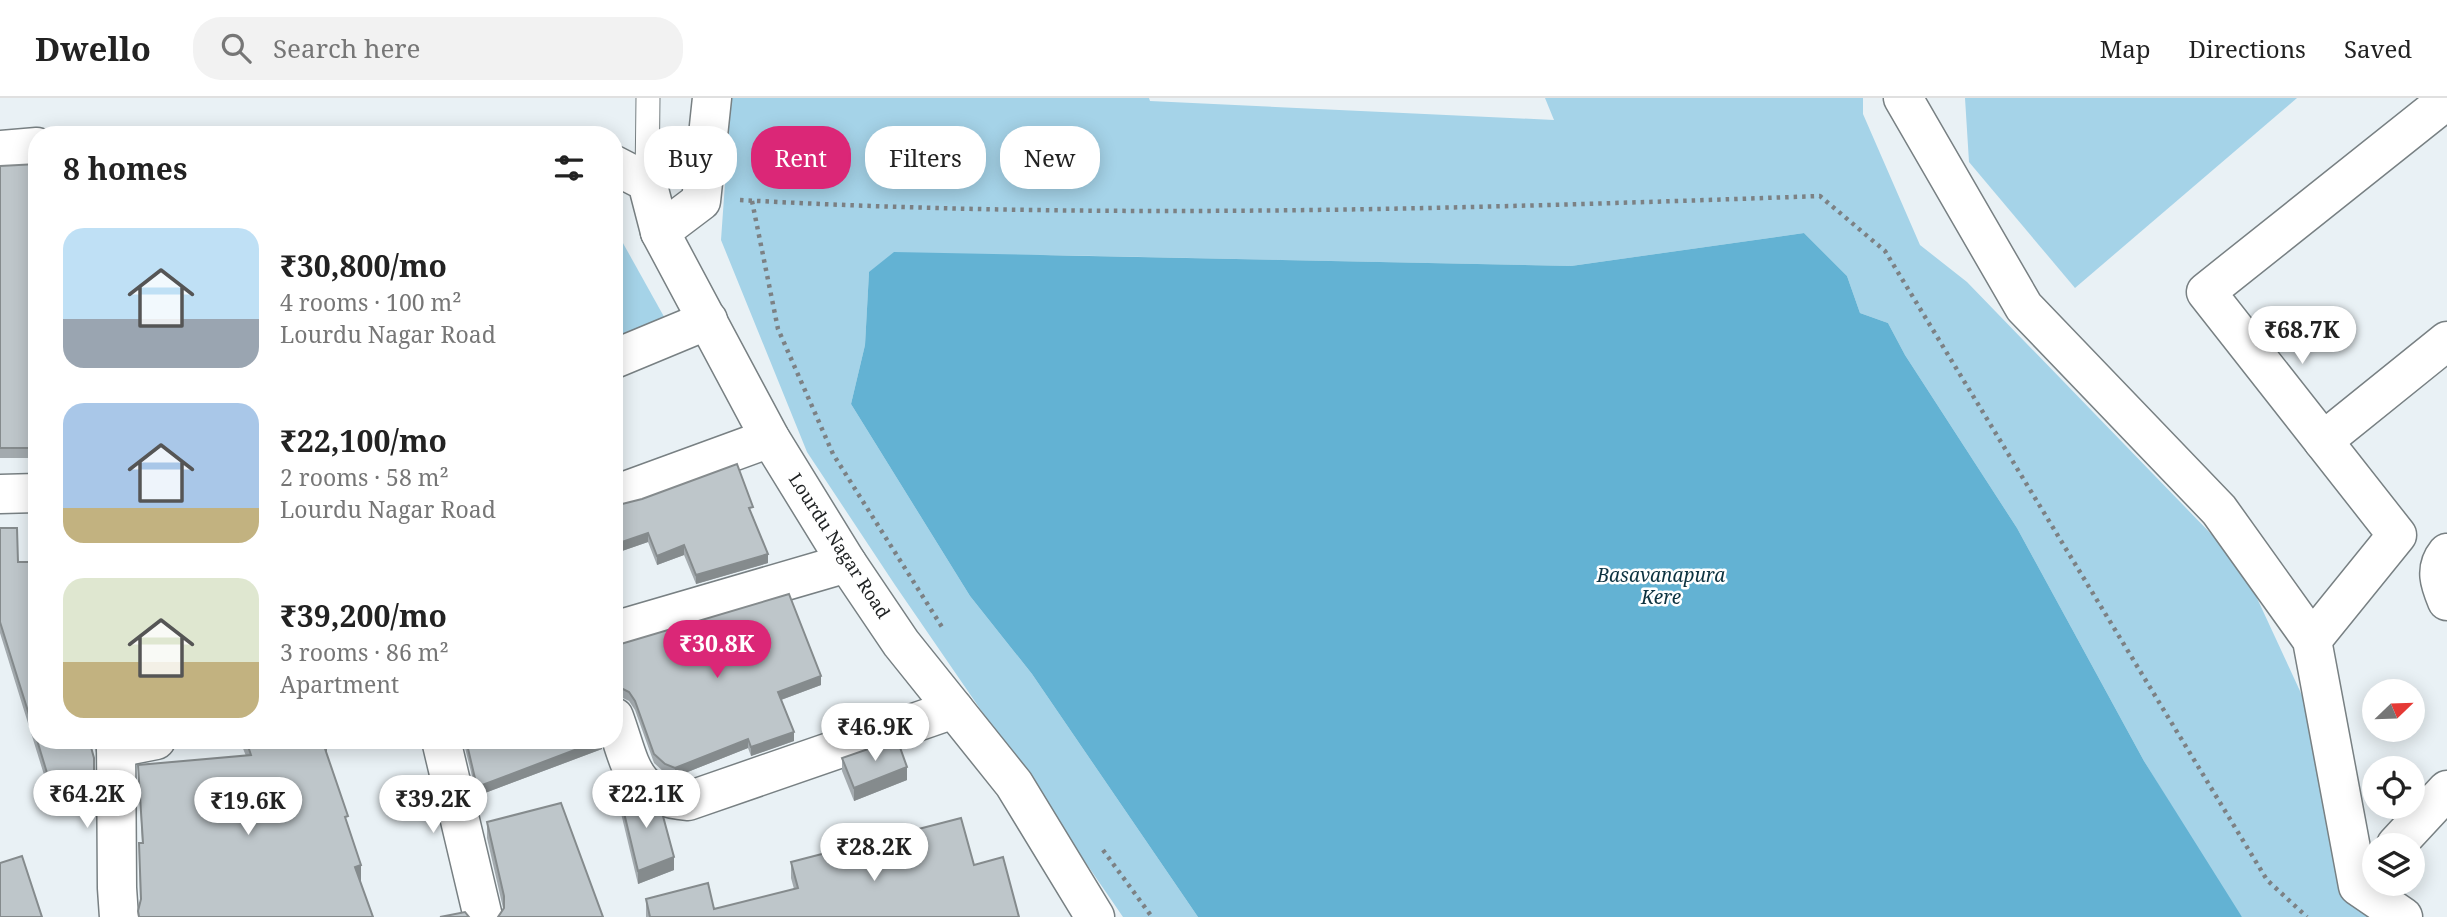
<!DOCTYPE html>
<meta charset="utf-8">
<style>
body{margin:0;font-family:"Noto Serif",serif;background:#f2f2f2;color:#222;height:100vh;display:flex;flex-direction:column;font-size:26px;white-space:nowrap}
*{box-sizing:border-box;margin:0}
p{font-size:23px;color:#767676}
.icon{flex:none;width:38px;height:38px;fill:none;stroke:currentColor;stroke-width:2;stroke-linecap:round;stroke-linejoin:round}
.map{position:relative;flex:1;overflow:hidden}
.side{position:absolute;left:28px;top:28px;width:595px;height:623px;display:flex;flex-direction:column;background:#fff;border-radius:28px;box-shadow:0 4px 18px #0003}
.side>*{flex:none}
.top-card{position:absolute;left:644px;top:28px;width:665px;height:63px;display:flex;gap:14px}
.needle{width:46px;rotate:67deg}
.controls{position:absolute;left:2362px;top:581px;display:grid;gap:14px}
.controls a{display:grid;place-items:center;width:63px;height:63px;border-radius:50%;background:#fff;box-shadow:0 4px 18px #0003;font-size:35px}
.price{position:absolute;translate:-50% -60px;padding:0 16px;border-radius:24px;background:#fff;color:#222;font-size:23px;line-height:46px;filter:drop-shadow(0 2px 4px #0008)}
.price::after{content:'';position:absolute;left:50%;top:42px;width:21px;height:16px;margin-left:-10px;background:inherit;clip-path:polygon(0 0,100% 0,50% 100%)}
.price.selected{background:#db2777;color:#fff}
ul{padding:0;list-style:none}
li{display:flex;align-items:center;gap:21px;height:175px;padding:0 35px}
li span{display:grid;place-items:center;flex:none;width:196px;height:140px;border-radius:21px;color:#555}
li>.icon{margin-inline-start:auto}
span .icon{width:84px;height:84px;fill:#fffc;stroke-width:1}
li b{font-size:30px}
h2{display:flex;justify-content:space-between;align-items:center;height:84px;padding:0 35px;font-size:30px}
.chip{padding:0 24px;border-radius:28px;background:#fff;box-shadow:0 4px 18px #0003;font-size:24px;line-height:63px}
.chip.selected{background:#db2777;color:#fff}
header{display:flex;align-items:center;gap:42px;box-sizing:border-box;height:98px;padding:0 35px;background:#fff;border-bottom:2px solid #e0e0e0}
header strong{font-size:33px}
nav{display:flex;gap:38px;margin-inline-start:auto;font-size:24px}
.search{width:490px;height:63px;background:#f2f2f2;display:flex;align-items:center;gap:18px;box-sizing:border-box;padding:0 24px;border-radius:28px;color:#767676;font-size:26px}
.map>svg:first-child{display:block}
.green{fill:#a5d3e8}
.water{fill:#63b2d3}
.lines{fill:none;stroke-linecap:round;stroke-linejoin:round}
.service-casing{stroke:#788083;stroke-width:25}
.minor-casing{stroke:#788083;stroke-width:41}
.path{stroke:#7c8184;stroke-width:4.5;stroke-dasharray:3.5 5;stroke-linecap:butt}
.service{stroke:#fff;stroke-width:23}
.minor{stroke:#fff;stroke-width:38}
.wall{fill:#a3aaae}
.shaded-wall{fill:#858b8d}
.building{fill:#bec6ca;stroke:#858b8d;stroke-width:2}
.labels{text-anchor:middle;stroke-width:5;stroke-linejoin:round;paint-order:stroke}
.street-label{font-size:18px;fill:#1f2223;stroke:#fff}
.water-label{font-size:19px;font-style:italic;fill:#0c3240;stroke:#fff}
</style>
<header>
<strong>Dwello</strong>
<div class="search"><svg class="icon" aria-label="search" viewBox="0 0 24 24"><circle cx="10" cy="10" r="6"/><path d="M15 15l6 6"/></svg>Search here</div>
<nav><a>Map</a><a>Directions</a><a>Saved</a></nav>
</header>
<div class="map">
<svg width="2447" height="819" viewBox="0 0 2447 819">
<rect width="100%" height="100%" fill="#e9f1f5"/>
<g class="green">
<polygon points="731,0 1149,0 1150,3 1554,22 1545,0 1863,0 1863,16 1920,147 1967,184 2217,442 2250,485 2306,606 2379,819 2242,819 2236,813 2144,663 2017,430 1905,257 1888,225 1860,215 1847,178 1804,135 1571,168 1050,157 869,174 865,247 851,306 970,498 1032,576 1198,819 1123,819 895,487 807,354 721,142"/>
<polygon points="1965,0 2297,0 2075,190 1969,64"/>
<polygon points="614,129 682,251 614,281"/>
</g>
<polygon class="water" points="1804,135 1847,178 1860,215 1888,225 1905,257 2017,430 2144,663 2242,819 1198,819 1032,576 970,498 851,306 865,247 869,174 894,154 1571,168"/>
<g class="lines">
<g class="service-casing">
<polyline id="service" points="647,84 648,0"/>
</g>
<g class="minor-casing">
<g id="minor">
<polyline points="1903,0 2024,209 2219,412 2312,542 2358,788 2403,819"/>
<polyline points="0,52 37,49"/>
<polyline points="614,67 647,84 660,134 770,340 847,465 901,545 1014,686 1095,819"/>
<polyline points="660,134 701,103 712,0"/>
<polyline points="614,261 708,222"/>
<polyline points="2323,343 2447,243"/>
<polyline points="0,396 37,395"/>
<polyline points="614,397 770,340"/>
<path d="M2447,455C2434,471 2440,486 2447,503"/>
<polyline points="614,533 847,465"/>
<polyline points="2312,542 2397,437 2206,194 2447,2"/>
<path d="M614,619C631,665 630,699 688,703L954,611"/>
<polyline points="116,642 117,790 119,819"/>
<polyline points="441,642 483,819"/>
<polyline points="116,650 156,642"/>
<polyline points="2396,747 2447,692"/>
</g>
</g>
<g class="path">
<path d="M740,102C1100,122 1460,111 1820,98L1885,153L2267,782L2307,819"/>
<polyline points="752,103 778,231 833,356 942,529"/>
<polyline points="1103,752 1152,819"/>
</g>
<use href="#service" class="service"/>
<use href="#minor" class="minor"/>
</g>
<g class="wall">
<polygon points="37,66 37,360 0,360 0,68"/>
<polygon points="614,408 753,418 768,465 696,486 684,457 657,467 648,444 622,453 614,430"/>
<polygon points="0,430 18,464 37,642 60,649 94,697 54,709 0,535"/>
<polygon points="614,548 821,587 781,602 794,643 751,658 748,650 675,679 665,675 654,665 635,612 629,603 619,598 614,598"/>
<polygon points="327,642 327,656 348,728 361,783 360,783 373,819 138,819 140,804 139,745 142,745 138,667 246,658 240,643"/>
<polygon points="463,642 602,642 602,651 477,698"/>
<polygon points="842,660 907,682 854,703 842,673"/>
<polygon points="619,694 674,772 638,786 619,707"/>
<polygon points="487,724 603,819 503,810 487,740"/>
<polygon points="791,764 974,767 1019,819 646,819 646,801 714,811 794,791 791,780"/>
</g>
<g class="shaded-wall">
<polygon points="648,435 648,444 622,453 622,444"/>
<polygon points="684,447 684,457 657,467 657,458"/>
<polygon points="768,456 768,465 696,486 696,477"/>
<polygon points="821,578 821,587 778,603 778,594"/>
<polygon points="794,634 794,643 751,658 751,649"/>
<polygon points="748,641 748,650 675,679 675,670"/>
<polygon points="322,642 327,642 327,656"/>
<polygon points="602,642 602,651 477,698 477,689"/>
<polygon points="907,669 907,682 854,703 854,690"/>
<polygon points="94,686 94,697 54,709 54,698"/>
<polygon points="674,759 674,772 638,786 638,773"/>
<polygon points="361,767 361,783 355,785 355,769"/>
</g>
<g class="building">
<polygon points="37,66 37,350 0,350 0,68"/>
<polygon points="737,366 753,409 749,410 768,456 696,477 684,447 657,458 648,435 622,444 614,420 614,408 642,401"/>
<polygon points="0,430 17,430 18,464 37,464 37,642 0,524"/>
<polygon points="789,496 821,578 778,594 794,634 751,649 748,641 675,670 665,666 654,656 635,603 629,594 619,589 614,589 614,548"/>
<polygon points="897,641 907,669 854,690 842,660"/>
<polygon points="37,642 60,642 60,649 84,642 89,642 94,660 94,686 54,698"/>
<polygon points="246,642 322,642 348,718 345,719 361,767 355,769 373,819 139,819 138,813 141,801 139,745 143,745 138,667 251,657"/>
<polygon points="466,642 601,642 477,689"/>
<polygon points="630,691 646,702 660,707 674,759 638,773 619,694"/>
<polygon points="561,705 603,819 498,819 504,810 504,798 487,724"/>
<polygon points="961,720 974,767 1003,759 1019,819 650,819 646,801 708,785 714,811 798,790 791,764"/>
<polygon points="22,758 42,819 0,819 0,765"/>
<polygon points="465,814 469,819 440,819"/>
</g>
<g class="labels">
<g class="street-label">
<text transform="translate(839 448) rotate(57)" y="6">Lourdu Nagar Road</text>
</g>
<g class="water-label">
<text x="1661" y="484">Basavanapura<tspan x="1661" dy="22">Kere</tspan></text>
</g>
</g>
</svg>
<div class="controls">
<a><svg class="needle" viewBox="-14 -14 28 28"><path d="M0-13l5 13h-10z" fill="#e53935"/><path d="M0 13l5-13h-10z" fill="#767676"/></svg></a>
<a><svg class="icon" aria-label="locate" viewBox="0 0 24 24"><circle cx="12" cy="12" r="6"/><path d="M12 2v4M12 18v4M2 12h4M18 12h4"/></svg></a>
<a><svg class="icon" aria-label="layers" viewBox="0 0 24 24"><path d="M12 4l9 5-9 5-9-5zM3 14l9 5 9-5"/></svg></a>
</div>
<b class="price" style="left:2302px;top:268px">₹68.7K</b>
<b class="price selected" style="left:717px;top:582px">₹30.8K</b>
<b class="price" style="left:875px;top:665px">₹46.9K</b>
<b class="price" style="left:87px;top:732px">₹64.2K</b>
<b class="price" style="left:646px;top:732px">₹22.1K</b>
<b class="price" style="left:433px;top:737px">₹39.2K</b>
<b class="price" style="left:248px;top:739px">₹19.6K</b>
<b class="price" style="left:874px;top:785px">₹28.2K</b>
<div class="top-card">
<a class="chip">Buy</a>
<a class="chip selected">Rent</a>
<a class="chip">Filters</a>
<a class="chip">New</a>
</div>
<section class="side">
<h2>8 homes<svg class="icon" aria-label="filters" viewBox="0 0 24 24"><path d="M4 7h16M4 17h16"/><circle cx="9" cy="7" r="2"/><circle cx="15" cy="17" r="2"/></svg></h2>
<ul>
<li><span style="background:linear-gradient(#bfe0f5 65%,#9aa5b1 0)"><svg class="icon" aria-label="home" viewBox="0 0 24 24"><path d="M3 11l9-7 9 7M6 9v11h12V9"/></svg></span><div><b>₹30,800/mo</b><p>4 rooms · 100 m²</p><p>Lourdu Nagar Road</p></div></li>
<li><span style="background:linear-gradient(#a9c7e8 75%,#c2b280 0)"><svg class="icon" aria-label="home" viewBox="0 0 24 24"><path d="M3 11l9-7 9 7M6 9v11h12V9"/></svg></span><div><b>₹22,100/mo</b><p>2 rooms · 58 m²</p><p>Lourdu Nagar Road</p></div></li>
<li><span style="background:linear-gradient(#dfe7d0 60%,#c2b280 0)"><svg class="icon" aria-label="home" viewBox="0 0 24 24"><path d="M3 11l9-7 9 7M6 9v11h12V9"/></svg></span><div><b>₹39,200/mo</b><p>3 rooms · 86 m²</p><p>Apartment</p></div></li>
</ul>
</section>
</div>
